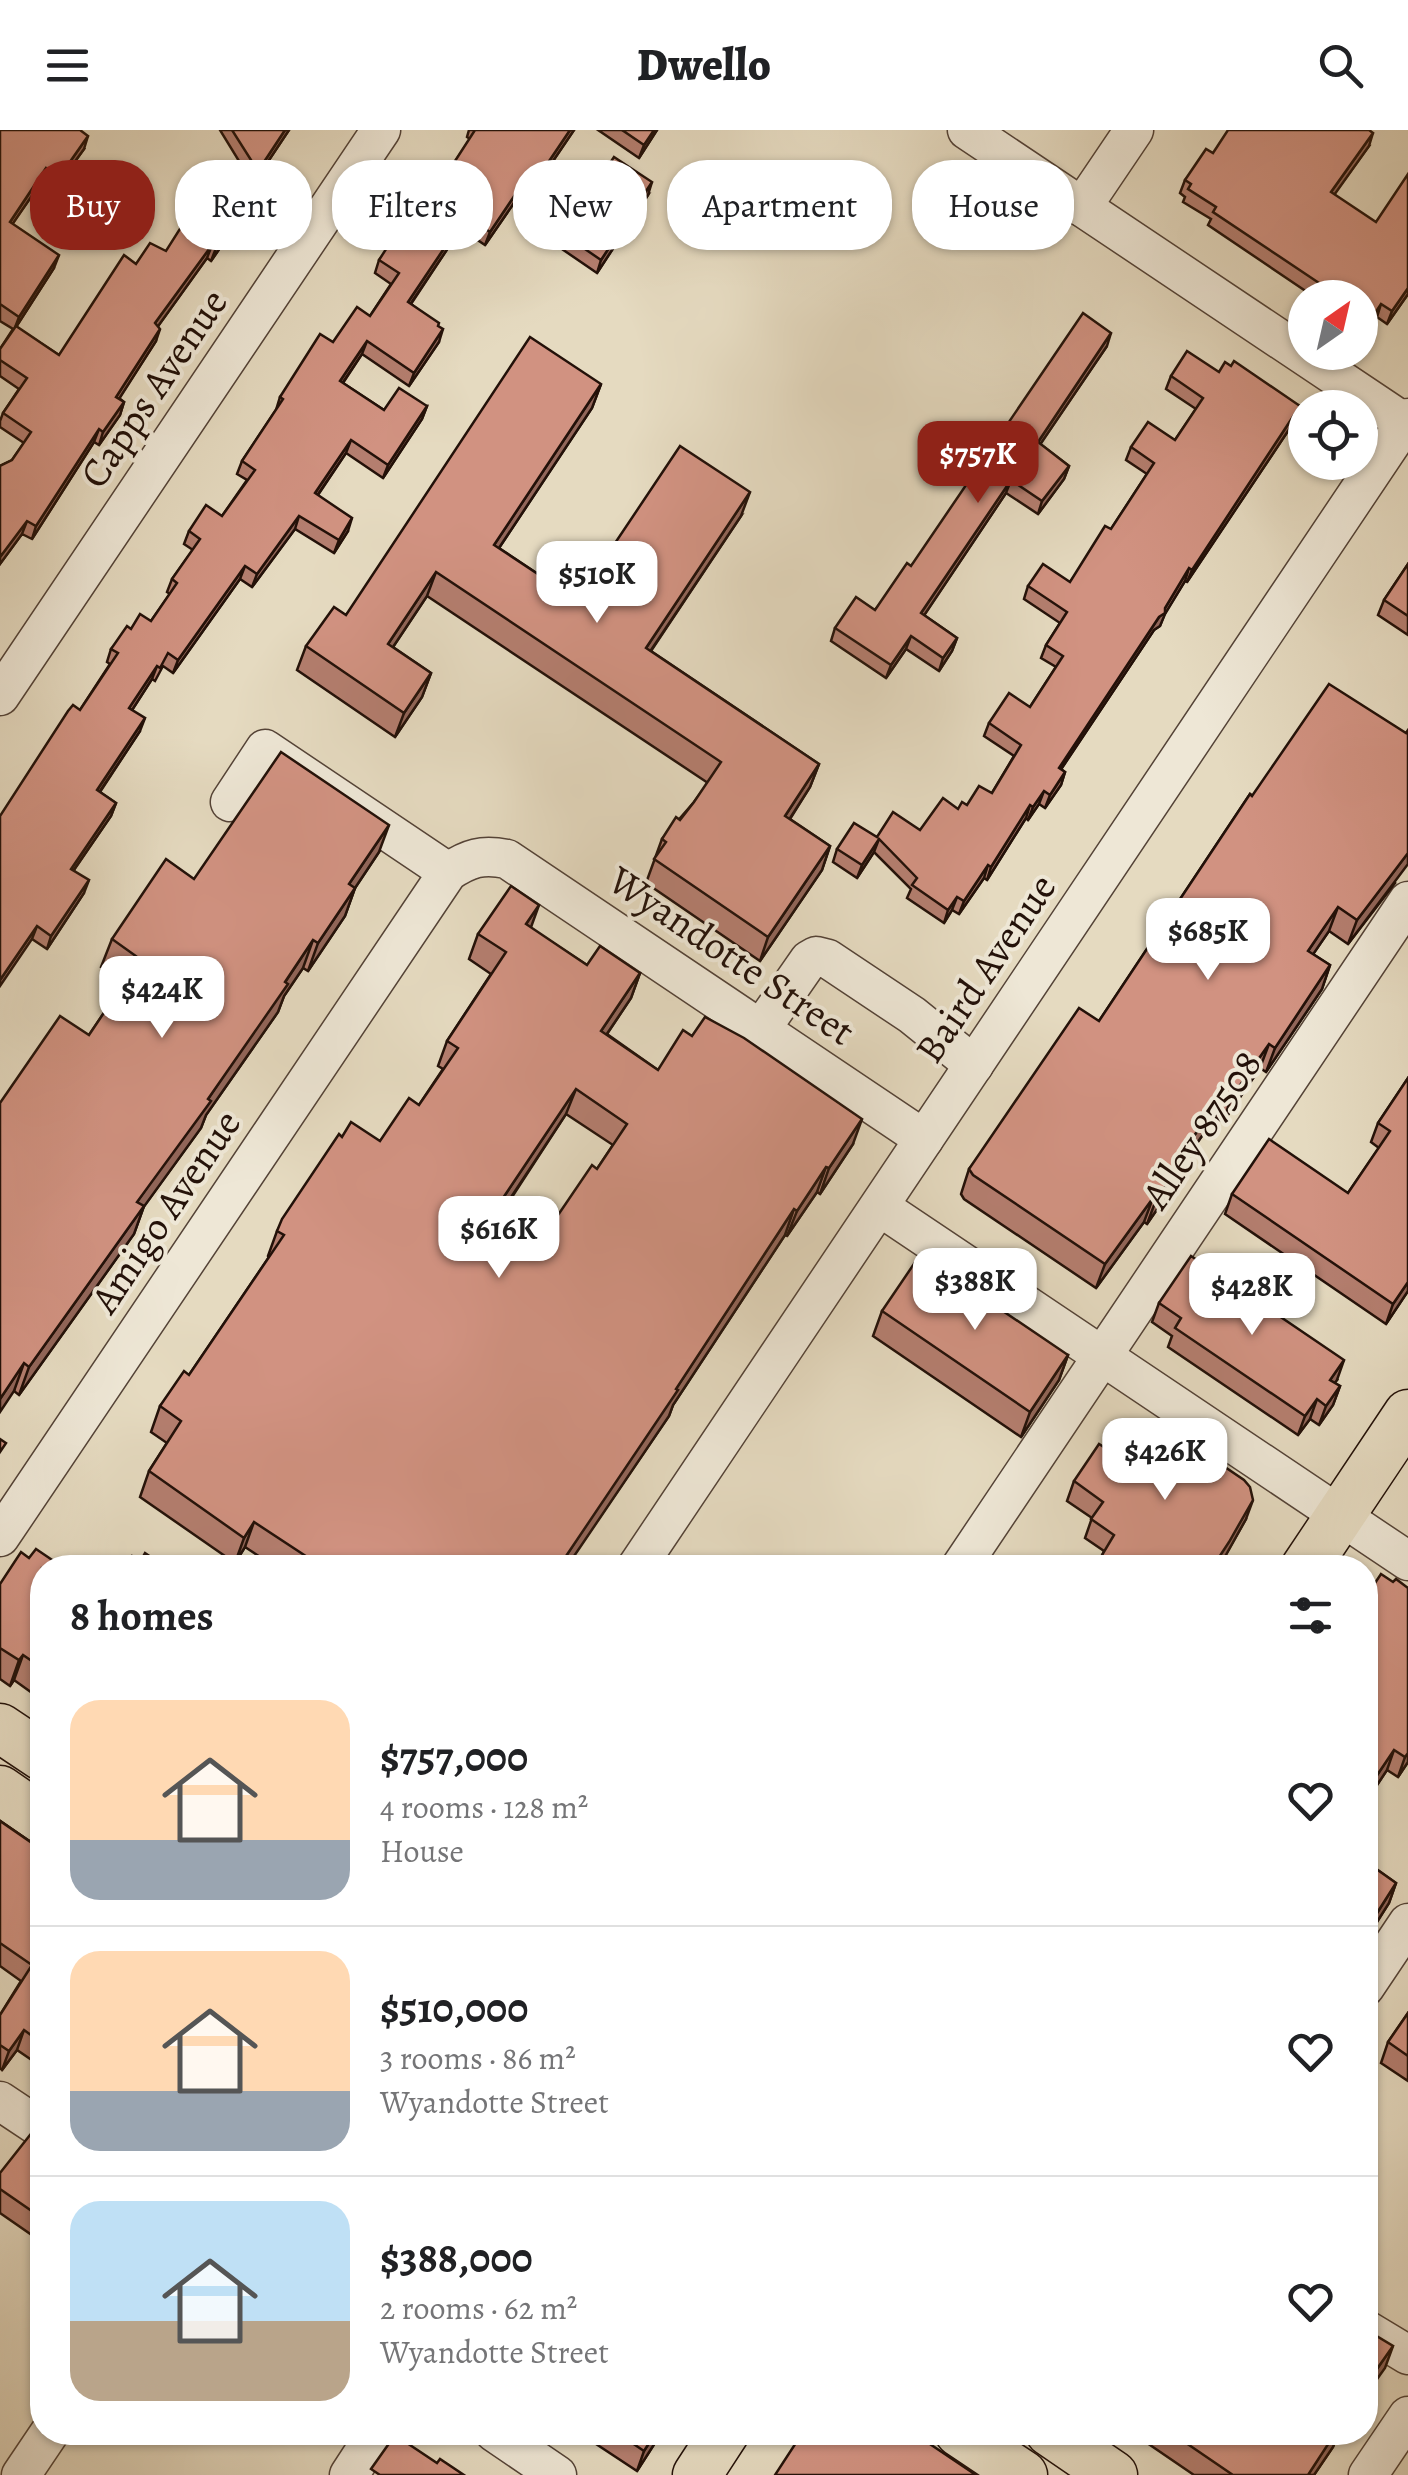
<!DOCTYPE html>
<meta charset="utf-8">
<style>
body{margin:0;font-family:Alegreya,serif;background:#f6f6f6;color:#202124;height:100vh;display:flex;flex-direction:column;font-size:38px;white-space:nowrap}
*{box-sizing:border-box;margin:0}
p{font-size:32px;color:#757577}
.icon{flex:none;width:55px;height:55px;fill:none;stroke:currentColor;stroke-width:2;stroke-linecap:round;stroke-linejoin:round}
.map{position:relative;flex:1;overflow:hidden}
.sheet{position:absolute;left:30px;top:1425px;width:1348px;height:890px;display:flex;flex-direction:column;background:#fff;border-radius:40px;box-shadow:0 2px 8px #0004}
.sheet>*{flex:none}
.hud{position:absolute;left:30px;top:30px;width:1350px;height:90px;display:flex;gap:20px}
.needle{width:65px;rotate:34deg}
.fabs{position:absolute;left:1288px;top:150px;display:grid;gap:20px}
.fabs a{display:grid;place-items:center;width:90px;height:90px;border-radius:50%;background:#fff;box-shadow:0 2px 8px #0004;font-size:50px}
.price{position:absolute;translate:-50% -85px;padding:0 22px;border-radius:20px;background:#fff;color:#222;font-size:32px;line-height:65px;filter:drop-shadow(0 2px 5px #0008)}
.price::after{content:'';position:absolute;left:50%;top:60px;width:30px;height:22px;margin-left:-15px;background:inherit;clip-path:polygon(0 0,100% 0,50% 100%)}
.price.current{background:#8f2418;color:#fff}
ul{padding:0;list-style:none}
li{display:flex;align-items:center;gap:30px;height:250px;padding:0 40px}
li+li{border-top:2px solid #e0e0e0}
li span{display:grid;place-items:center;flex:none;width:280px;height:200px;border-radius:30px;color:#555}
li>.icon{margin-inline-start:auto}
span .icon{width:120px;height:120px;fill:#fffc;stroke-width:1}
li b{font-size:42px}
h2{display:flex;justify-content:space-between;align-items:center;height:120px;padding:0 40px;font-size:42px}
.chip{padding:0 35px;border-radius:40px;background:#fff;box-shadow:0 2px 8px #0004;font-size:35px;line-height:90px}
.chip.current{background:#8f2418;color:#fff}
header{display:flex;justify-content:space-between;align-items:center;height:130px;padding:0 40px;background:#fff;font-size:45px;font-weight:800}
.map>svg:first-child{display:block}
.lines{fill:none;stroke-linecap:round;stroke-linejoin:round}
.minor-casing{stroke:#544337;stroke-width:41}
.major-casing{stroke:#231109;stroke-width:51}
.minor{stroke:#eee7d6;stroke-width:38}
.major{stroke:#e5dac0;stroke-width:48}
.wall{fill:#b47e6f;stroke:#231109;stroke-width:2.5;fill-rule:evenodd}
.shaded-wall{fill:#92665a;stroke:#231109;stroke-width:2.5}
.building{fill:#d19281;stroke:#231109;stroke-width:2.5;fill-rule:evenodd}
.labels{text-anchor:middle;stroke-width:8;stroke-linejoin:round;paint-order:stroke}
.street-label{font-size:40px;fill:#231109;stroke:#eee7d6}
</style>
<header><svg class="icon" aria-label="menu" viewBox="0 0 24 24"><path d="M4 6h16M4 12h16M4 18h16"/></svg>Dwello<svg class="icon" aria-label="search" viewBox="0 0 24 24"><circle cx="10" cy="10" r="6"/><path d="M15 15l6 6"/></svg></header>
<div class="map">
<svg width="1408" height="2345" viewBox="0 0 1408 2345">
<rect width="100%" height="100%" fill="#e5dac0"/>
<filter id="stains"><feTurbulence type="fractalNoise" baseFrequency=".002" numOctaves="4"/><feColorMatrix values="0 0 0 0 .2 0 0 0 0 .09 0 0 0 0 .02 0 0 0 .5 -.17"/></filter>
<radialGradient id="worn" r=".72"><stop offset=".6" stop-color="#630" stop-opacity="0"/><stop offset="1" stop-color="#630" stop-opacity=".3"/></radialGradient>
<g class="lines">
<g class="minor-casing">
<g id="minor">
<polyline points="967,0 1408,295"/>
<polyline points="1082,77 1134,0"/>
<polyline points="0,566 381,0"/>
<polyline points="230,672 265,619 448,742"/>
<polyline points="761,899 809,830 816,826 828,829 912,885 974,935"/>
<polyline points="880,1077 1408,1431"/>
<path d="M0,1407L448,742C469,728 482,724 507,729L924,1009"/>
<polyline points="636,1438 1408,288"/>
<polyline points="960,1438 1408,771"/>
<polyline points="1365,1857 1408,1793"/>
<polyline points="0,1971 42,1999"/>
<polyline points="1365,2199 1408,2225"/>
<polyline points="494,2302 557,2345"/>
<polyline points="21,2345 50,2302"/>
<polyline points="349,2345 377,2302"/>
<polyline points="1368,2345 1408,2286"/>
</g>
</g>
<g class="major-casing">
<g id="major">
<polyline points="1305,1438 1408,1284"/>
<polyline points="0,1598 42,1626"/>
<polyline points="0,1660 42,1689"/>
<polyline points="959,2302 1023,2345"/>
<polyline points="1050,2302 1113,2345"/>
<polyline points="697,2345 725,2302"/>
</g>
</g>
<use href="#minor" class="minor"/>
<use href="#major" class="major"/>
</g>
<g class="wall">
<polygon points="0,0 84,19 55,59 42,51 12,94 54,138 16,197 59,225 136,134 166,121 251,73 211,131 207,128 158,196 156,211 119,268 124,272 120,285 99,315 94,312 32,409 22,404 0,434 0,336 12,330 24,313 0,297 0,291 3,283 19,259 0,246 0,219 13,199 0,191"/>
<polygon points="220,0 289,0 253,54"/>
<polygon points="469,0 574,0 534,59 527,54 485,115 464,101 453,117 450,115 411,174 438,196 439,212 409,256 362,224 343,253 384,280 427,276 422,289 383,348 346,323 318,365 348,401 334,423 295,399 252,457 240,449 173,543 163,536 155,551 152,549 132,580 140,601 100,662 116,673 111,686 74,740 84,763 47,819 32,809 1,687 80,580 110,534 107,532 111,519 131,499 151,491 170,464 167,462 172,449 193,420 184,414 189,401 222,386 247,350 237,344 242,331 276,280 280,267 333,212 370,186 391,154 375,143 379,130 426,76 470,9 467,7"/>
<polygon points="598,0 657,0 639,28"/>
<polygon points="1369,16 1334,64 1408,164 1387,194 1377,187 1360,212 1360,168 1316,168 1208,95 1211,89 1183,72 1185,67 1180,63 1185,50 1213,23"/>
<polygon points="648,65 597,143 559,117 563,104"/>
<polygon points="1107,216 1040,314 1069,336 1064,349 1038,384 1006,363 924,485 957,508 952,521 939,541 906,519 886,548 831,511 835,498 875,480 911,436"/>
<polygon points="1219,242 1300,276 1296,289 1187,452 1185,451 1165,483 1160,496 1154,500 1061,639 1065,642 1061,655 1045,678 1039,674 1028,690 1026,688 987,750 984,748 959,784 952,780 944,793 907,768 911,759 874,722 857,748 833,732 837,719 877,707 920,700 958,679 992,663 1014,626 984,606 989,593 1030,577 1056,537 1041,528 1046,515 1060,493 1024,469 1028,456 1070,452 1111,399 1147,344 1126,330 1131,317 1175,310 1196,279 1166,259 1171,246"/>
<polygon points="601,254 592,278 499,418 577,470 741,386 651,521 819,634 810,657 790,689 830,716 822,740 760,831 646,753 662,709 694,672 708,653 427,466 393,517 431,543 422,567 395,607 297,540 306,516 346,485"/>
<polygon points="1408,434 1408,505 1378,485 1384,470"/>
<polygon points="1250,664 1395,753 1348,814 1329,801 1313,824 1330,835 1322,859 1266,942 1260,938 1223,992 1215,987 1175,1045 1169,1062 1147,1094 1144,1092 1096,1158 964,1069 961,1064 969,1039 1099,891"/>
<polygon points="379,722 355,758 345,786 308,841 303,838 284,866 278,882 206,985 201,998 144,1076 134,1104 19,1265 14,1261 89,905 124,853 101,837 112,809 194,749"/>
<path d="M530,798L587,835L640,843L631,868L607,904L658,940L853,1014L820,1064L817,1062L787,1106L785,1105L673,1275L669,1286L565,1438H277L245,1417L235,1433L140,1367L149,1341L167,1313L151,1302L160,1276L189,1245L269,1127L268,1126L277,1101L342,1007L380,1011L419,975L443,939L438,936L447,911L491,844L469,829L478,804ZM566,984L613,1015L597,1039L537,1116L497,1090Z"/>
<polygon points="1408,948 1408,1161 1386,1194 1225,1084 1232,1064 1348,1063 1379,1018 1371,1012 1378,993"/>
<polygon points="1159,1173 1337,1250 1334,1253 1340,1256 1333,1275 1319,1295 1310,1289 1298,1305 1168,1217 1172,1206 1152,1192"/>
<polygon points="882,1181 1068,1225 1059,1250 1021,1307 873,1206"/>
<polygon points="1129,1333 1246,1389 1218,1438 1097,1438 1104,1421 1085,1408 1092,1388 1067,1371 1074,1351"/>
<polygon points="42,1438 42,1570 14,1550 10,1556 0,1549 0,1454"/>
<polygon points="1393,1452 1408,1458 1408,1632 1398,1647 1387,1640 1365,1673 1365,1468"/>
<polygon points="0,1691 42,1720 42,1930 39,1935 17,1920 2,1940 0,1938 0,1885 21,1851 0,1836"/>
<polygon points="1365,1731 1396,1753 1389,1773 1370,1803 1365,1799"/>
<polygon points="1408,1883 1408,1951 1381,1933 1388,1912"/>
<polygon points="42,2014 42,2112 0,2083 0,2043"/>
<polygon points="593,2302 662,2302 637,2341 590,2310"/>
<polygon points="1131,2302 1339,2302 1333,2317 1314,2345 1194,2345"/>
</g>
<g class="shaded-wall">
<polygon points="285,0 289,0 253,54 258,41"/>
<polygon points="570,0 574,0 534,59 539,46"/>
<polygon points="654,0 657,0 639,28 644,15"/>
<polygon points="1373,3 1369,16 1327,75 1331,62"/>
<polygon points="88,6 84,19 55,59 60,46"/>
<polygon points="46,38 42,51 5,105 10,92"/>
<polygon points="531,41 527,54 485,115 490,102"/>
<polygon points="652,52 648,65 597,143 601,130"/>
<polygon points="256,60 251,73 211,131 216,118"/>
<polygon points="469,88 464,101 453,117 458,104"/>
<polygon points="455,102 450,115 403,185 408,172"/>
<polygon points="212,115 207,128 151,206 155,193"/>
<polygon points="59,125 54,138 14,200 19,187"/>
<polygon points="1408,158 1408,164 1387,194 1392,181"/>
<polygon points="1381,174 1377,187 1360,212 1364,200"/>
<polygon points="160,199 156,211 112,280 116,267"/>
<polygon points="443,199 439,212 409,256 414,243"/>
<polygon points="1111,203 1107,216 1033,325 1038,312"/>
<polygon points="367,211 362,224 335,264 340,251"/>
<polygon points="601,254 592,278 485,439 494,415"/>
<polygon points="124,272 120,285 99,315 103,302"/>
<polygon points="427,276 422,289 383,348 388,335"/>
<polygon points="1300,276 1296,289 1187,452 1192,440"/>
<polygon points="99,299 94,312 32,409 36,396"/>
<polygon points="351,310 346,323 310,376 315,363"/>
<polygon points="1069,336 1064,349 1038,384 1042,371"/>
<polygon points="1011,350 1006,363 917,496 921,483"/>
<polygon points="750,362 741,386 637,541 646,518"/>
<polygon points="299,386 295,399 252,457 257,444"/>
<polygon points="352,388 348,401 334,423 339,410"/>
<polygon points="27,391 22,404 0,434 0,427"/>
<polygon points="245,436 240,449 173,543 178,530"/>
<polygon points="1189,438 1185,451 1165,484 1160,496 1154,500 1054,650 1059,638 1165,478"/>
<polygon points="436,442 427,466 379,538 388,514"/>
<polygon points="911,506 906,519 886,548 891,535"/>
<polygon points="957,508 952,521 939,541 943,528"/>
<polygon points="157,536 152,549 125,591 129,578"/>
<polygon points="431,543 422,567 395,607 404,583"/>
<polygon points="145,588 140,601 92,673 97,660"/>
<polygon points="819,634 810,657 776,710 785,686"/>
<polygon points="1065,642 1061,655 1045,678 1050,665"/>
<polygon points="1044,661 1039,674 1028,690 1033,677"/>
<polygon points="116,673 111,686 66,751 71,739"/>
<polygon points="1030,675 1026,688 987,750 991,737"/>
<polygon points="389,695 379,722 339,782 349,754"/>
<polygon points="879,709 874,722 857,748 862,735"/>
<polygon points="830,716 822,740 760,831 768,807"/>
<polygon points="1408,723 1408,734 1348,814 1357,790"/>
<polygon points="988,735 984,748 959,784 964,771"/>
<polygon points="89,750 84,763 47,819 51,806"/>
<polygon points="355,758 345,786 308,841 318,813"/>
<polygon points="957,767 952,780 944,793 948,780"/>
<polygon points="539,775 530,800 526,794"/>
<polygon points="1338,777 1329,801 1299,845 1308,821"/>
<polygon points="37,796 32,809 0,856 0,850"/>
<polygon points="313,810 303,838 284,866 278,882 206,985 201,998 127,1100 137,1072 208,969"/>
<polygon points="1330,835 1322,859 1266,942 1275,918"/>
<polygon points="640,843 631,868 592,926 601,901"/>
<polygon points="1269,914 1260,938 1223,992 1231,968"/>
<polygon points="576,959 566,984 482,1111 491,1086"/>
<polygon points="1224,962 1215,987 1175,1045 1169,1062 1147,1094 1156,1070 1174,1035"/>
<polygon points="862,989 853,1014 820,1064 829,1038"/>
<polygon points="826,1037 817,1062 787,1106 797,1081"/>
<polygon points="1153,1068 1144,1092 1096,1158 1105,1134"/>
<polygon points="144,1076 134,1104 19,1265 29,1237"/>
<polygon points="794,1079 785,1105 673,1275 669,1286 566,1438 558,1438"/>
<polygon points="1408,1152 1408,1161 1386,1194 1393,1174"/>
<polygon points="1068,1225 1059,1250 1021,1307 1030,1282"/>
<polygon points="1344,1230 1337,1250 1323,1269 1330,1250"/>
<polygon points="24,1233 14,1261 0,1282 0,1269"/>
<polygon points="1340,1256 1333,1275 1319,1295 1326,1276"/>
<polygon points="1317,1269 1310,1289 1298,1305 1305,1286"/>
<polygon points="1253,1370 1246,1389 1222,1432 1218,1438 1212,1438"/>
<polygon points="254,1392 245,1417 235,1433 244,1408"/>
<polygon points="23,1525 14,1550 10,1556 19,1530"/>
<polygon points="1394,1620 1387,1640 1365,1673 1365,1663"/>
<polygon points="1408,1623 1408,1632 1398,1647 1405,1627"/>
<polygon points="1396,1753 1389,1773 1370,1803 1377,1783"/>
<polygon points="24,1900 17,1920 2,1940 9,1921"/>
<polygon points="1393,2216 1385,2238 1365,2266 1365,2256"/>
<polygon points="656,2302 662,2302 637,2341 644,2321"/>
<polygon points="1335,2302 1339,2302 1333,2317 1314,2345 1308,2345"/>
</g>
<g class="building">
<polygon points="0,0 80,0 88,6 60,46 46,38 10,92 59,125 19,187 0,174"/>
<polygon points="232,0 285,0 258,41"/>
<polygon points="475,0 570,0 539,46 531,41 490,102 469,88 458,104 455,102 408,172 439,193 438,196 443,199 414,243 367,211 340,251 384,280 399,258 427,276 388,335 351,310 315,363 352,388 339,410 299,386 257,444 245,436 178,530 168,523 160,538 157,536 129,578 145,588 97,660 116,673 71,739 89,750 51,806 37,796 0,850 0,686 68,581 73,575 80,580 118,523 111,519 127,496 131,499 140,484 151,491 177,453 172,449 200,409 189,401 206,375 222,386 255,340 242,331 283,269 280,267 320,204 333,212 357,177 370,186 399,143 379,130 399,99 405,102 423,74 426,76"/>
<polygon points="622,0 654,0 644,15"/>
<polygon points="1228,0 1369,0 1373,3 1331,62 1376,92 1408,44 1408,158 1392,181 1381,174 1364,200 1360,198 1360,168 1335,168 1337,165 1213,82 1216,77 1188,59 1191,54 1185,50 1206,19 1213,23"/>
<polygon points="614,27 652,52 601,130 563,104"/>
<polygon points="221,34 256,60 216,118 212,115 155,193 160,199 116,267 124,272 103,302 99,299 36,396 27,391 0,427 0,336 12,330 31,302 3,283 27,248 0,230 0,219 16,196 59,225 124,125 136,134 150,113 166,121"/>
<polygon points="1083,183 1111,203 1038,312 1069,336 1042,371 1011,350 921,483 957,508 943,528 911,506 891,535 835,498 856,467 875,480 907,433 911,436"/>
<polygon points="530,207 601,254 494,415 577,470 680,316 750,362 646,518 819,634 785,686 830,716 768,807 654,729 666,712 662,709 676,687 680,690 694,672 721,632 436,442 388,514 431,543 404,583 306,516 334,477 346,485"/>
<polygon points="1187,221 1219,242 1225,232 1231,236 1234,231 1300,276 1192,440 1189,438 1165,478 1165,483 1159,487 1059,638 1065,642 1050,665 1044,661 1033,677 1030,675 991,737 988,735 964,771 957,767 948,780 912,755 917,748 879,709 862,735 837,719 854,693 877,707 893,682 920,700 943,668 958,679 962,672 967,675 979,656 992,663 1021,615 989,593 1009,563 1030,577 1063,526 1046,515 1067,482 1028,456 1043,434 1070,452 1105,396 1111,399 1154,333 1131,317 1148,292 1175,310 1203,268 1171,246"/>
<polygon points="1408,434 1408,486 1384,470"/>
<polygon points="1329,554 1406,603 1408,600 1408,723 1357,790 1338,777 1308,821 1330,835 1275,918 1269,914 1231,968 1224,962 1174,1035 1178,1038 1156,1070 1153,1068 1105,1134 973,1045 969,1039 1079,878 1099,891 1250,664 1252,666"/>
<polygon points="281,622 389,695 349,754 355,758 318,813 313,810 285,852 288,854 208,969 211,971 137,1072 144,1076 29,1237 24,1233 0,1269 0,973 60,886 89,905 140,829 112,809 166,729 194,749"/>
<path d="M511,756L539,775L526,794L587,835L600,816L640,843L601,901L658,940L683,900L692,906L705,887L744,908L862,989L829,1038L826,1037L797,1081L794,1079L676,1259L678,1260L558,1438H324L254,1392L244,1408L149,1341L181,1291L160,1276L184,1241L189,1245L284,1105L277,1101L282,1089L339,1004L342,1007L351,992L380,1011L409,968L419,975L458,918L447,911L506,822L478,804ZM576,959L627,994L597,1039L592,1035L537,1116L491,1086Z"/>
<polygon points="1408,948 1408,1152 1393,1174 1232,1064 1269,1009 1348,1063 1390,1001 1378,993"/>
<polygon points="920,1125 1068,1225 1030,1282 882,1181"/>
<polygon points="1191,1126 1344,1230 1330,1250 1340,1256 1326,1276 1317,1269 1305,1286 1175,1198 1181,1188 1159,1173"/>
<polygon points="1157,1291 1244,1350 1250,1357 1253,1370 1229,1412 1212,1438 1110,1438 1113,1432 1102,1425 1114,1405 1091,1389 1103,1372 1074,1351 1099,1314 1129,1333"/>
<polygon points="0,1309 6,1313 0,1322"/>
<polygon points="36,1419 64,1438 42,1438 42,1538 23,1525 19,1530 0,1518 0,1454 21,1422 29,1428"/>
<polygon points="145,1423 167,1438 124,1438 132,1426 140,1432"/>
<polygon points="1381,1444 1393,1452 1396,1449 1408,1458 1408,1623 1405,1627 1394,1620 1365,1663 1365,1468"/>
<polygon points="0,1691 42,1720 42,1913 24,1900 9,1921 0,1915 0,1885 32,1835 0,1813"/>
<polygon points="1365,1731 1396,1753 1377,1783 1366,1775 1365,1777"/>
<polygon points="1408,1883 1408,1926 1388,1912"/>
<polygon points="30,2005 42,2014 42,2088 0,2059 0,2043"/>
<polygon points="1365,2199 1393,2216 1365,2256"/>
<polygon points="616,2302 656,2302 644,2321"/>
<polygon points="803,2302 912,2302 976,2345 775,2345"/>
<polygon points="1170,2302 1336,2302 1308,2345 1233,2345"/>
<polygon points="395,2305 437,2333 440,2329 464,2345 380,2345 371,2339"/>
</g>
<g class="labels">
<g class="street-label">
<text transform="translate(153 258) rotate(-56)" y="14">Capps Avenue</text>
<text transform="translate(732 825) rotate(34)" y="14">Wyandotte Street</text>
<text transform="translate(985 838) rotate(-56)" y="14">Baird Avenue</text>
<text transform="translate(1201 999) rotate(-56)" y="14">Alley 87508</text>
<text transform="translate(165 1081) rotate(-56)" y="14">Amigo Avenue</text>
</g>
</g>
<rect width="100%" height="100%" filter="url(#stains)"/>
<rect width="100%" height="100%" fill="url(#worn)"/>
</svg>
<div class="fabs">
<a><svg class="needle" viewBox="-14 -14 28 28"><path d="M0-13l5 13h-10z" fill="#e53935"/><path d="M0 13l5-13h-10z" fill="#757577"/></svg></a>
<a><svg class="icon" aria-label="locate" viewBox="0 0 24 24"><circle cx="12" cy="12" r="6"/><path d="M12 2v4M12 18v4M2 12h4M18 12h4"/></svg></a>
</div>
<b class="price current" style="left:978px;top:376px">$757K</b>
<b class="price" style="left:597px;top:496px">$510K</b>
<b class="price" style="left:1208px;top:853px">$685K</b>
<b class="price" style="left:162px;top:911px">$424K</b>
<b class="price" style="left:499px;top:1151px">$616K</b>
<b class="price" style="left:975px;top:1203px">$388K</b>
<b class="price" style="left:1252px;top:1208px">$428K</b>
<b class="price" style="left:1165px;top:1373px">$426K</b>
<div class="hud">
<a class="chip current">Buy</a>
<a class="chip">Rent</a>
<a class="chip">Filters</a>
<a class="chip">New</a>
<a class="chip">Apartment</a>
<a class="chip">House</a>
</div>
<section class="sheet">
<h2>8 homes<svg class="icon" aria-label="filters" viewBox="0 0 24 24"><path d="M4 7h16M4 17h16"/><circle cx="9" cy="7" r="2"/><circle cx="15" cy="17" r="2"/></svg></h2>
<ul>
<li><span style="background:linear-gradient(#ffd9b3 70%,#9aa5b1 0)"><svg class="icon" aria-label="home" viewBox="0 0 24 24"><path d="M3 11l9-7 9 7M6 9v11h12V9"/></svg></span><div><b>$757,000</b><p>4 rooms · 128 m²</p><p>House</p></div><svg class="icon" aria-label="heart" viewBox="0 0 24 24"><path d="M12 20l-8-8c-3-5 5-10 8-4 3-6 11-1 8 4z"/></svg></li>
<li><span style="background:linear-gradient(#ffd9b3 70%,#9aa5b1 0)"><svg class="icon" aria-label="home" viewBox="0 0 24 24"><path d="M3 11l9-7 9 7M6 9v11h12V9"/></svg></span><div><b>$510,000</b><p>3 rooms · 86 m²</p><p>Wyandotte Street</p></div><svg class="icon" aria-label="heart" viewBox="0 0 24 24"><path d="M12 20l-8-8c-3-5 5-10 8-4 3-6 11-1 8 4z"/></svg></li>
<li><span style="background:linear-gradient(#bfe0f5 60%,#b9a48a 0)"><svg class="icon" aria-label="home" viewBox="0 0 24 24"><path d="M3 11l9-7 9 7M6 9v11h12V9"/></svg></span><div><b>$388,000</b><p>2 rooms · 62 m²</p><p>Wyandotte Street</p></div><svg class="icon" aria-label="heart" viewBox="0 0 24 24"><path d="M12 20l-8-8c-3-5 5-10 8-4 3-6 11-1 8 4z"/></svg></li>
</ul>
</section>
</div>
